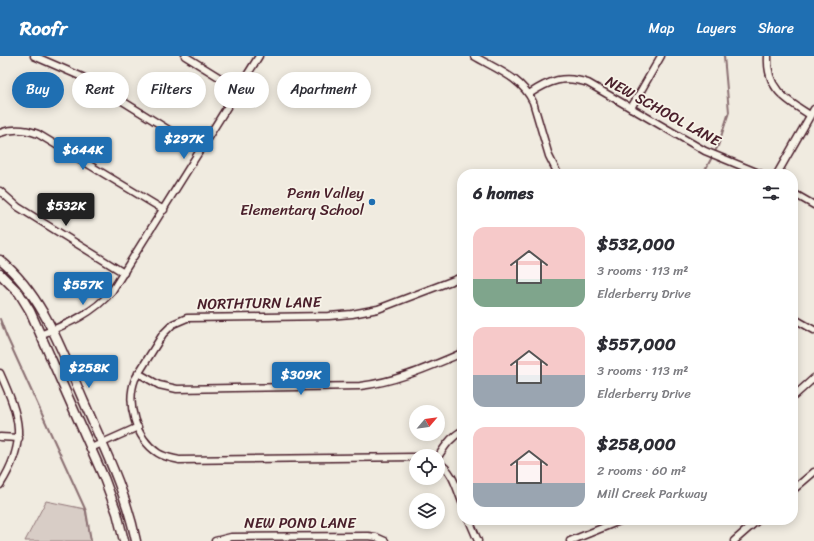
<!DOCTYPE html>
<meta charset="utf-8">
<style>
body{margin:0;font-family:Sriracha,sans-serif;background:#f7f7f7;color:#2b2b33;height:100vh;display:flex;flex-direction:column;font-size:15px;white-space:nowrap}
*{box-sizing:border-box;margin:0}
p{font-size:13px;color:#7c7c81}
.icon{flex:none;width:22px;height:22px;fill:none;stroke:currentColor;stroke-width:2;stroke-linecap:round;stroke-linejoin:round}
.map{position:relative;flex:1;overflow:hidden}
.details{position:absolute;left:457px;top:113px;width:341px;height:356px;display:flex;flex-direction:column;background:#fff;border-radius:16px;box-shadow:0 2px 10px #0003}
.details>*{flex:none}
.top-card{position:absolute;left:12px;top:16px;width:380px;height:36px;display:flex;gap:8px}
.needle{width:26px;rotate:61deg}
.controls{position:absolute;left:409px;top:349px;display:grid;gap:8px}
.controls a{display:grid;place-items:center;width:36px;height:36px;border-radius:50%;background:#fff;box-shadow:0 2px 10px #0003;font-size:20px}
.price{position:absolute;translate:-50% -34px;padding:0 9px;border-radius:4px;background:#1f6fb2;color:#fff;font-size:13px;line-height:26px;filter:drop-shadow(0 1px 2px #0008)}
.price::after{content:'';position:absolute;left:50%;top:24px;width:12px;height:9px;margin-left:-6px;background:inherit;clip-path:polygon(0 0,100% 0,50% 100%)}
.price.current{background:#222;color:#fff}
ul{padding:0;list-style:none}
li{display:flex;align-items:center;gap:12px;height:100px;padding:0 16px}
li span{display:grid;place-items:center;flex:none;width:112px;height:80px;border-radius:12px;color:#555}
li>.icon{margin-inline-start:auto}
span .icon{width:48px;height:48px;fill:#fffc;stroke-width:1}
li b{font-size:17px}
h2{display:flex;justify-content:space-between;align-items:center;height:48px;padding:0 16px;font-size:17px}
.tag{padding:0 14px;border-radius:18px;background:#fff;box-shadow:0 2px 10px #0003;font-size:14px;line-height:36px}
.tag.current{background:#1f6fb2;color:#fff}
header{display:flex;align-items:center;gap:24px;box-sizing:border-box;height:56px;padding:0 20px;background:#1f6fb2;color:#fff}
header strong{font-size:19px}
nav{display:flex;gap:22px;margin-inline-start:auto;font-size:14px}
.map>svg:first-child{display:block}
.green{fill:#d8cdc6;stroke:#917678}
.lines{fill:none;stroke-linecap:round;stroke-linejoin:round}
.stream{stroke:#8b6f72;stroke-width:2}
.minor-casing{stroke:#4a1f2b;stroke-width:9}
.major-casing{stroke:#4a1f2b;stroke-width:11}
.minor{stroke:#f7f3e8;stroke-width:6}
.major{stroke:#f7f3e8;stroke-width:8}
.poi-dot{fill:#1f6fb2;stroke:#f7f3e8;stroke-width:1.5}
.labels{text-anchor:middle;stroke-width:3.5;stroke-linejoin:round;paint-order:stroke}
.street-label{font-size:15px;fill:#4a1f2b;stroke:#f7f3e8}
.poi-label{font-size:15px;fill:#4a1f2b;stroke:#f7f3e8;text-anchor:end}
</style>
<header>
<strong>Roofr</strong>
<nav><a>Map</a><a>Layers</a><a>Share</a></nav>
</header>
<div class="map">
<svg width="814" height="485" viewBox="0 0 814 485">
<rect width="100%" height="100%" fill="#f0ebe0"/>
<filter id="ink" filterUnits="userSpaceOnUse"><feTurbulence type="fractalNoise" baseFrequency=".025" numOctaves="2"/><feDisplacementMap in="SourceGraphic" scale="8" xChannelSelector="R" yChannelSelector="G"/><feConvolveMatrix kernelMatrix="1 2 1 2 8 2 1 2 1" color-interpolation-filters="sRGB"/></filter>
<g filter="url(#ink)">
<polygon class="green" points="46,445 85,453 91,485 25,485"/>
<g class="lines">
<g class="stream">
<polyline points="703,118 718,90 729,56 724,0"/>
<polyline points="0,263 6,279 86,455 91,485"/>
</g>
<g class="minor-casing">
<g id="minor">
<polyline points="34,0 87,23 201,94"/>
<polyline points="185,0 238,33"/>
<path d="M474,0C496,13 522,22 533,46L549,100L558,118"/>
<path d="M768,0C766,33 786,44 810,59"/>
<path d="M529,38C550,24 564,19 588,27L705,95L761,118"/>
<polyline points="631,52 661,0"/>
<path d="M0,77C13,72 25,73 38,78L164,154"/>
<polyline points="777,118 814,53"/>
<polyline points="0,135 18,151 124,217"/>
<polyline points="793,137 814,149"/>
<polyline points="793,262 814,274"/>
<path d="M40,279C67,268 93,258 112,235L259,0"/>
<path d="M0,317C20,362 28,385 0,429"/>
<path d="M138,317L159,329L177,333L360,330C396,326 429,311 462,297"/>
<polyline points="793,341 814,322"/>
<polyline points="0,381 19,382"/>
<polyline points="91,392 138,371"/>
<path d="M416,401L179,404C171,402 164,401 158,397C135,382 126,347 135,323L163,278L173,268L187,262L329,260L352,258L378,253L462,221"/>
<path d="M438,401C445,390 451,381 462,375"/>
<path d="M438,406C453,415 456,431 462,446"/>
<polyline points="793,434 814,416"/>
<polyline points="469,464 478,485"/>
<polyline points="215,485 231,481 368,480 376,481 385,485"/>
<polyline points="570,485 622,464"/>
<polyline points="734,485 758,464"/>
</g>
</g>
<g class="major-casing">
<g id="major">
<path d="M0,204C44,240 62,296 84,346C104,392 126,436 136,485"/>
<polyline points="0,218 19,237 30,255 104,422 117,457 124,485"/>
</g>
</g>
<use href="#minor" class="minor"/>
<use href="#major" class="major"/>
</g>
</g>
<circle class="poi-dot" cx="372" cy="146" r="4"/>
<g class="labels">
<g class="street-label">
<text transform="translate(663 55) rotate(29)" y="5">NEW SCHOOL LANE</text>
<text transform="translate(259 247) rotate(-1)" y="5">NORTHTURN LANE</text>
<text x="300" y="472">NEW POND LANE</text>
</g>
<g class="poi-label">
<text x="364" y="142">Penn Valley<tspan x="364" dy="17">Elementary School</tspan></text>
</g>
</g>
</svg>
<div class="controls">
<a><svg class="needle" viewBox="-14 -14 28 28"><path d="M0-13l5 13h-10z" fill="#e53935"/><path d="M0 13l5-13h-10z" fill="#7c7c81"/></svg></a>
<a><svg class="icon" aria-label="locate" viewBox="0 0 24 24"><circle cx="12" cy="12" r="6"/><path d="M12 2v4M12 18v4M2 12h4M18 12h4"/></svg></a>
<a><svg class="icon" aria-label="layers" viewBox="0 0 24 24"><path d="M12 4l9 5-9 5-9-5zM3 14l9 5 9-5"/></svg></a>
</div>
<b class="price" style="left:184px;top:104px">$297K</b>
<b class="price" style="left:83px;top:115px">$644K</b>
<b class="price current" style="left:66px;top:171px">$532K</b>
<b class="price" style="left:83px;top:250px">$557K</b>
<b class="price" style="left:89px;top:333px">$258K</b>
<b class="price" style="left:301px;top:340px">$309K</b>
<div class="top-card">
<a class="tag current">Buy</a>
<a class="tag">Rent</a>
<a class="tag">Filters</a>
<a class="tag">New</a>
<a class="tag">Apartment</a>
</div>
<section class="details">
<h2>6 homes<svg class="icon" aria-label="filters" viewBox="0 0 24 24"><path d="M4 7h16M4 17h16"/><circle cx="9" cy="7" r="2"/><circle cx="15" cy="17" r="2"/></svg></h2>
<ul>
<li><span style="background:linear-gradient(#f6c9c9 65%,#7fa58c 0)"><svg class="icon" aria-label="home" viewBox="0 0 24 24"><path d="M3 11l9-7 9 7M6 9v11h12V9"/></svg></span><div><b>$532,000</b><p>3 rooms · 113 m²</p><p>Elderberry Drive</p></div></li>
<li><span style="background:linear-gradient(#f6c9c9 60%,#9aa5b1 0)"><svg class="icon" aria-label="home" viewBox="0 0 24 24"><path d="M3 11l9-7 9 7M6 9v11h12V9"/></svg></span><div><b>$557,000</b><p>3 rooms · 113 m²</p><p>Elderberry Drive</p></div></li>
<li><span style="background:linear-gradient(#f6c9c9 70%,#9aa5b1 0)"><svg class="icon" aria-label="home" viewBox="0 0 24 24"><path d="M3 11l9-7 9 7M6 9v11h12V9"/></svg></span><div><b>$258,000</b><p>2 rooms · 60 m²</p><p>Mill Creek Parkway</p></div></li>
</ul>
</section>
</div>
